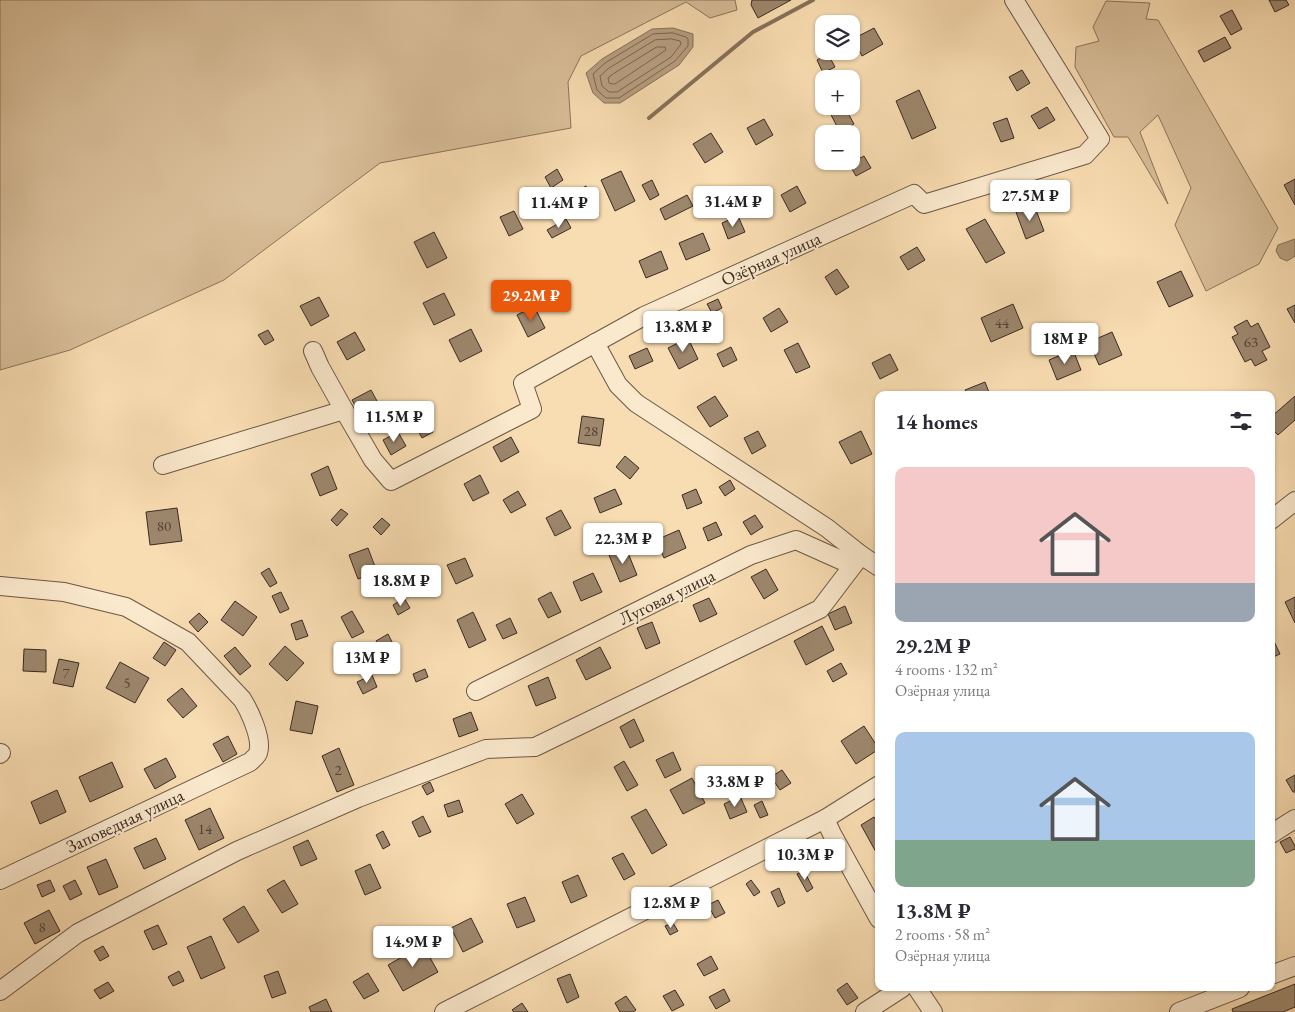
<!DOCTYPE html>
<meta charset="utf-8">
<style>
body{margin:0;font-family:"EB Garamond",serif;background:#f7f7f7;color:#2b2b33;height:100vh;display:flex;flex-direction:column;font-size:19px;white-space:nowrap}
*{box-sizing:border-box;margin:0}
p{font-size:16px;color:#7c7c81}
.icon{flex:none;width:28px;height:28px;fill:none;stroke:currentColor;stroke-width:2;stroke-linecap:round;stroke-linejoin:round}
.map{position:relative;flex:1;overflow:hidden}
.side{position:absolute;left:875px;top:391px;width:400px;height:600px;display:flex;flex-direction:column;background:#fff;border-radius:10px;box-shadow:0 1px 4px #0004}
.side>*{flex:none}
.tools{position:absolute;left:815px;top:15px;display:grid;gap:10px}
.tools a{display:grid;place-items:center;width:45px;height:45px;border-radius:10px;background:#fff;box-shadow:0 1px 4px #0004;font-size:25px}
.price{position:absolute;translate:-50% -42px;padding:0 11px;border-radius:5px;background:#fff;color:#222;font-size:16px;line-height:32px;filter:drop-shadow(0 1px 2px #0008)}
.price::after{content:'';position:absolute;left:50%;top:30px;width:15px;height:11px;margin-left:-8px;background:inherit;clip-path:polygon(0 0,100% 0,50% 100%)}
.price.active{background:#ea580c;color:#fff}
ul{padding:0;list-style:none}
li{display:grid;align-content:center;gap:10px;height:265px;padding:0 20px}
li span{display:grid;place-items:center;height:155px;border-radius:10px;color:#555}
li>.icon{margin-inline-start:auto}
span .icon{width:90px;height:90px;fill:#fffc;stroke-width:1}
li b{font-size:21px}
h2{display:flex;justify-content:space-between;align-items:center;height:60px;padding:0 20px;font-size:21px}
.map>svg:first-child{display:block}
.green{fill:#d9bf9a;stroke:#8a745e}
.water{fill:#b8a081;stroke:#86715b}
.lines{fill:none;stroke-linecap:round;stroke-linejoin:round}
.shore{stroke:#796552;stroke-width:1}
.stream{stroke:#86715b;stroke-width:4}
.building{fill:#9d876d;stroke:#3a2a22}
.minor-casing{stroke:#6a5746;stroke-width:20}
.minor{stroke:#fbe9cd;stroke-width:18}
.labels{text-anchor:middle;stroke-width:4;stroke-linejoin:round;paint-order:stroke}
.number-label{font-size:15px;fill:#534135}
.street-label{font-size:18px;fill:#3a2a22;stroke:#fbe9cd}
</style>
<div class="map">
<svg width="1295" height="1012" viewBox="0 0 1295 1012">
<rect width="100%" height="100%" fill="#f9ddb2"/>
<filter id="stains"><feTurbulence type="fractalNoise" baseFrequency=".004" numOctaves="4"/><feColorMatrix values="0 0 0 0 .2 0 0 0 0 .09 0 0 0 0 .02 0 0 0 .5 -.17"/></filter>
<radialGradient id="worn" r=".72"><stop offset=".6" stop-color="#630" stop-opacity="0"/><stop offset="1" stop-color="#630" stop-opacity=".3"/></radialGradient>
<g class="green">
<polygon points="0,0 735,0 737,10 710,18 686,2 581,56 568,82 571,128 380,163 224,280 70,350 0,370"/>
<polygon points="1106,1 1150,3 1146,19 1158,20 1278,228 1259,264 1206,291 1175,225 1191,188 1158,115 1140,132 1168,204 1128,137 1114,137 1075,67 1076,47 1099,41 1093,27"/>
</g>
<g class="water">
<polygon points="673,28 693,34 693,47 679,65 620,103 604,103 593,93 586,73 602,59 652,29"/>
<polygon points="1295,239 1295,256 1287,261 1280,258 1276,251 1278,245"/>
</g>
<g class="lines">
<g class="shore">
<polygon points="673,33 686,37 688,39 688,46 675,61 619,98 606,98 597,90 593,74 605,63 653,34"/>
<polygon points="672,39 680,41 681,44 671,57 617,92 609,92 602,86 600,76 609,68 655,40"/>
<polygon points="657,47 665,47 666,50 615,84 612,84 609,83 608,78 613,74"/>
</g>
<polyline class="stream" points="649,118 753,32 813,0"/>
</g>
<g class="building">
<polygon points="752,0 791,0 758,18 751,5"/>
<polygon points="1269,0 1286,0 1289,5 1275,12"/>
<polygon points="1232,10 1242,29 1231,35 1220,16"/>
<polygon points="874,28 883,44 862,56 853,39"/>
<polygon points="1225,37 1231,48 1204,62 1198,51"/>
<polygon points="828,54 835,67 823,73 817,60"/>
<polygon points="1022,70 1030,83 1017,91 1009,77"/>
<polygon points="919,90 936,128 912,139 896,101"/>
<polygon points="842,106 844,106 854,124 840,132 830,113"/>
<polygon points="1047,107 1055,120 1039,129 1031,116"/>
<polygon points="1007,118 1014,138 1001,142 993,123"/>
<polygon points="764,119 773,135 756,145 747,128"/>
<polygon points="711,133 723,152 705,163 693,144"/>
<polygon points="864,156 871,168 856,176 849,164"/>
<polygon points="557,169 563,180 551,188 545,177"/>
<polygon points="621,171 635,201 615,211 601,180"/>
<polygon points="1295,179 1295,205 1284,185"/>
<polygon points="652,180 659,195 650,200 642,185"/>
<polygon points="586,186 599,214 590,218 577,191"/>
<polygon points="797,186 806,203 790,212 781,195"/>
<polygon points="687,195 693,206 665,220 660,209"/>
<polygon points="1034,205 1044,231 1026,239 1016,212"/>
<polygon points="514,211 523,229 509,236 500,217"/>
<polygon points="738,216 745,232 728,239 722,223"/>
<polygon points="566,219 571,228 552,238 547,230"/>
<polygon points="985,219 1005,253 986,263 966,229"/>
<polygon points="434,232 447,258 427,268 414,242"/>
<polygon points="703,233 710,250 686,260 679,243"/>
<polygon points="917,247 925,260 908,270 900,257"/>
<polygon points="661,251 668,269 646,278 639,261"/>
<polygon points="837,269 849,287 836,295 825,277"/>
<polygon points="1181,271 1193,296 1169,307 1157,282"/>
<polygon points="444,293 455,315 434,325 423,303"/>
<polygon points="319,297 329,316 311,326 300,306"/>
<polygon points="718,299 722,308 712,313 707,304"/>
<polygon points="1013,304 1023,328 991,342 981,318"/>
<polygon points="1295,305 1295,323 1287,309"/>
<polygon points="534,306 545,328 528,337 517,315"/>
<polygon points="779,308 788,322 771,332 763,318"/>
<polygon points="1247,320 1251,327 1258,323 1270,347 1262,351 1267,360 1255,366 1251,359 1245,362 1232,337 1238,334 1234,327"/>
<polygon points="471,329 482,351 460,362 449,340"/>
<polygon points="268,330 274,340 265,345 258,335"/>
<polygon points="355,332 365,350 347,360 337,342"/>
<polygon points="1112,332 1122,355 1099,365 1089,342"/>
<polygon points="688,338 698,359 679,369 668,348"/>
<polygon points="798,343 810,367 796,373 784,350"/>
<polygon points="731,347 737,360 723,367 717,354"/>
<polygon points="647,348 653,361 635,369 629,356"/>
<polygon points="1073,350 1081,370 1057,380 1049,360"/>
<polygon points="890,354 898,370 880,379 872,363"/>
<polygon points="985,382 990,395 968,395 965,390"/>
<polygon points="371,390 382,410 363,420 352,400"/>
<polygon points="715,396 728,416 710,427 697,407"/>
<polygon points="1295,396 1295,420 1278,435 1271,428 1271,417"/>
<polygon points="423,415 433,432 422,438 413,421"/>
<polygon points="582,416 604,419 600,446 578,443"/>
<polygon points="758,431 766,446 752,454 744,438"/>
<polygon points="861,431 872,454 851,464 839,442"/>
<polygon points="398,432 406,446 391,455 383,440"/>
<polygon points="511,437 519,452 501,462 493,447"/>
<polygon points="625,456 639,468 630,479 616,467"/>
<polygon points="328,466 337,489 320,496 311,474"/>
<polygon points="480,475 489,493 473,501 464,484"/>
<polygon points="730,480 735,489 725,496 719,487"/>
<polygon points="615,489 622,504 600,513 594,498"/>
<polygon points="696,489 702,503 687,509 682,495"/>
<polygon points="518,491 526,505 511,513 503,500"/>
<polygon points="177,508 182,541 150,545 146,512"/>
<polygon points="341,509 348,514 337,526 331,520"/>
<polygon points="561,510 571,528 555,536 546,518"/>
<polygon points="755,515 763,527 751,535 743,522"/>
<polygon points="382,518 390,525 381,535 373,527"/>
<polygon points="716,522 722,535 708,541 703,528"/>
<polygon points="679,530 686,548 664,558 656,540"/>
<polygon points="368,548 377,572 358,579 349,555"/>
<polygon points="626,548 637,575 620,582 609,555"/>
<polygon points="465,558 473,576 456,584 447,565"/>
<polygon points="269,568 277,583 270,587 261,573"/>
<polygon points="766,569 778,590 764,599 751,577"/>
<polygon points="593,573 602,592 581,601 573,582"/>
<polygon points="281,592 289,609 280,613 272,596"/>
<polygon points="551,592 561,612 548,618 538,599"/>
<polygon points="1295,597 1295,623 1285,602"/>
<polygon points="404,598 410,608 398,615 393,605"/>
<polygon points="709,598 717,614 700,622 693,605"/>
<polygon points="235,601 257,617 243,636 221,620"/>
<polygon points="845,606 852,623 835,630 828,614"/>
<polygon points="352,611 364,632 352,638 341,617"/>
<polygon points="473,612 486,640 469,648 457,620"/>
<polygon points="199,613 208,622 198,632 189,622"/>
<polygon points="510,618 517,633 503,639 496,625"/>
<polygon points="302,620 308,636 296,640 291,624"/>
<polygon points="652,622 660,643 646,649 637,628"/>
<polygon points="822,626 834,650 806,665 794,641"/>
<polygon points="388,634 392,642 381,649 376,641"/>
<polygon points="1271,635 1280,654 1271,658"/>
<polygon points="164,642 176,650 165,666 153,658"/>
<polygon points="285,646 304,663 287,681 269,664"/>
<polygon points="235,647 251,666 240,675 224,656"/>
<polygon points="600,647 611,668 586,680 576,660"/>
<polygon points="24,649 46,650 46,672 23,671"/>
<polygon points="59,659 79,663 73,687 53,683"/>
<polygon points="120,662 149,678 135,703 106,688"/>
<polygon points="841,663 847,674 833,682 827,671"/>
<polygon points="425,669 428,677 416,682 413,674"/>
<polygon points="372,675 377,687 363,694 357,682"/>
<polygon points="548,677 556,698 536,706 528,686"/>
<polygon points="182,688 197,706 183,718 167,700"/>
<polygon points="296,701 318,706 312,734 290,730"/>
<polygon points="471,712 478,730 459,737 453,719"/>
<polygon points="634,719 644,741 630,748 620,727"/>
<polygon points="864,726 879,749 856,764 841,741"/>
<polygon points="228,736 237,754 223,762 213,744"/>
<polygon points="339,748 354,785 337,792 322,756"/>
<polygon points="673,752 681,770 665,778 656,760"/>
<polygon points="166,758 176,777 155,789 144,769"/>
<polygon points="624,761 638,785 627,791 614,767"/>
<polygon points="112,762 123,787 90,802 79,777"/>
<polygon points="782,770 791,783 780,790 771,777"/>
<polygon points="1295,775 1295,792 1293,792 1286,780"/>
<polygon points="692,778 705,803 683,814 670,790"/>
<polygon points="430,782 434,791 427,795 422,786"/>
<polygon points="57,790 66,812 40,824 31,802"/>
<polygon points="522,794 534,814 517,824 505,804"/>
<polygon points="740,796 747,812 730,819 724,804"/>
<polygon points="459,800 463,812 448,817 444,805"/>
<polygon points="762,801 768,815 760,818 754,805"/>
<polygon points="210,808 224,838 199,850 185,820"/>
<polygon points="646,809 667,845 652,854 631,817"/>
<polygon points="423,816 431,832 419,837 412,822"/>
<polygon points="874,817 879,825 879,854 877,854 861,825"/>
<polygon points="383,831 390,845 383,849 376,835"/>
<polygon points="1290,837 1295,846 1295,849 1286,853 1280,842"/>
<polygon points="156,838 166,859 144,869 134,848"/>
<polygon points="308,840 317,859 301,866 293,847"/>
<polygon points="623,853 635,874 624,880 612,858"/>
<polygon points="106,859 118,887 99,895 87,867"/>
<polygon points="370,864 381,888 365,895 355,871"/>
<polygon points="804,871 813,888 807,892 797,874"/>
<polygon points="578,875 587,896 571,903 562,882"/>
<polygon points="50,880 55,891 42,897 37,885"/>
<polygon points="75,880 82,894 70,900 63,886"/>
<polygon points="284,880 298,904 282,913 267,890"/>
<polygon points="751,880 760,892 754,896 746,884"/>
<polygon points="779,888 785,903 778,907 771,892"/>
<polygon points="525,897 535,921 517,928 507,904"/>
<polygon points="718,900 725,913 715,918 708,905"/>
<polygon points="244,906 259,931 238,943 223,919"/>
<polygon points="49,910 60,931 35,944 24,923"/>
<polygon points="471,918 483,942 463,952 451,928"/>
<polygon points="673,923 678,931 670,935 665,926"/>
<polygon points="158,925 167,944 153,950 144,931"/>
<polygon points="211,936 225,968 201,979 187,947"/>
<polygon points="423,945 438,972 403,991 388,965"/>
<polygon points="103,946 109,956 100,961 94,951"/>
<polygon points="711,956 718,969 704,976 697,964"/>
<polygon points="179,971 184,981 173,986 168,977"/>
<polygon points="278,971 286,993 272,998 264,976"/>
<polygon points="368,973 379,991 364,999 353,982"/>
<polygon points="570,974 579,997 567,1003 557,979"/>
<polygon points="108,982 114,991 100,999 94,990"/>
<polygon points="847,983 858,998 847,1005 837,990"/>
<polygon points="1295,984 1295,1007 1283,1012 1233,1012 1232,1009"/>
<polygon points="724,989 730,1001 716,1009 709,997"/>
<polygon points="675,990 684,1005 672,1011 663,996"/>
<polygon points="626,996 636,1010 633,1012 620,1012 615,1003"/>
<polygon points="326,999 332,1012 311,1012 309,1007"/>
<polygon points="522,1003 528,1012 514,1012 512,1010"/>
</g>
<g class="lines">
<g class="minor-casing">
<g id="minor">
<polyline points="313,351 320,367 344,410 373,460 391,481 532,409 523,383 644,316 914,194 924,204 1085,155 1100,139 1014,0"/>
<polyline points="163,465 344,410"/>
<polyline points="1271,520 1295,501"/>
<path d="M0,586L64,592L126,607L188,642L242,699C249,710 263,739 258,753C257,756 253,759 250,762L0,880"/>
<polyline points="476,691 751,555 796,540 843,561 861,555 879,567"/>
<polyline points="0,754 1,753"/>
<polyline points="825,819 832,834 879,919"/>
<polyline points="1271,834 1295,819"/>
<polyline points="1271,975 1295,966"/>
<polyline points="917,988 933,1012"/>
<polyline points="0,991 78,933 237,851 358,798 486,749 535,747 820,609 861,555 827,528 636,403 618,385 595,343"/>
<polyline points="444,1012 825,819 879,785"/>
<polyline points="865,1012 902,988"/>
<polyline points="1179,1012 1240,988"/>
</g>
</g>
<use href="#minor" class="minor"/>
</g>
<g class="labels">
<g class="number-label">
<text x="1002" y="328">44</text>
<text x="1251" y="347">63</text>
<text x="591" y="436">28</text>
<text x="164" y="531">80</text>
<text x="66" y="678">7</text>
<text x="127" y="688">5</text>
<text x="338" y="775">2</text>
<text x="205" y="834">14</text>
<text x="42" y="932">8</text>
</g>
<g class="street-label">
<text transform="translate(771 259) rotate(-24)" y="6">Озёрная улица</text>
<text transform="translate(667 597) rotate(-26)" y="6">Луговая улица</text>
<text transform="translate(125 821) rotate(-25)" y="6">Заповедная улица</text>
</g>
</g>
<rect width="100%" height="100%" filter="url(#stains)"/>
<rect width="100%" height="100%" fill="url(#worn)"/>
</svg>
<div class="tools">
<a><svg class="icon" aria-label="layers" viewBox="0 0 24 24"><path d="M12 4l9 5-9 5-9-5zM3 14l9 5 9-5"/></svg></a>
<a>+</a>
<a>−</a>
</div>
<b class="price" style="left:1030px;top:222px">27.5M ₽</b>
<b class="price" style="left:733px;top:228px">31.4M ₽</b>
<b class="price" style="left:559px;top:229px">11.4M ₽</b>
<b class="price active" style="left:531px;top:322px">29.2M ₽</b>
<b class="price" style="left:683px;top:353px">13.8M ₽</b>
<b class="price" style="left:1065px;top:365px">18M ₽</b>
<b class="price" style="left:394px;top:443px">11.5M ₽</b>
<b class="price" style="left:623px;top:565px">22.3M ₽</b>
<b class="price" style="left:401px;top:607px">18.8M ₽</b>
<b class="price" style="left:367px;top:684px">13M ₽</b>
<b class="price" style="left:735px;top:808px">33.8M ₽</b>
<b class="price" style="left:805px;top:881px">10.3M ₽</b>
<b class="price" style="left:671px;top:929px">12.8M ₽</b>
<b class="price" style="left:413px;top:968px">14.9M ₽</b>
<section class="side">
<h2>14 homes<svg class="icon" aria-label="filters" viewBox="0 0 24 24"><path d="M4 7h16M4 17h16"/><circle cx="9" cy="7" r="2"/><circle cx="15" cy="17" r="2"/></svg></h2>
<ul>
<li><span style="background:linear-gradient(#f6c9c9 75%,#9aa5b1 0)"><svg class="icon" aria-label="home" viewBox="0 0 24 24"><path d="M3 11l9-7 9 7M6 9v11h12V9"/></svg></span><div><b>29.2M ₽</b><p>4 rooms · 132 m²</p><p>Озёрная улица</p></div></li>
<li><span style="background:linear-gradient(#a9c7e8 70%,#7fa58c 0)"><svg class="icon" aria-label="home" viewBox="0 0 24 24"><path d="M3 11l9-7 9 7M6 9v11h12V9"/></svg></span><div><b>13.8M ₽</b><p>2 rooms · 58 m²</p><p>Озёрная улица</p></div></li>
</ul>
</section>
</div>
